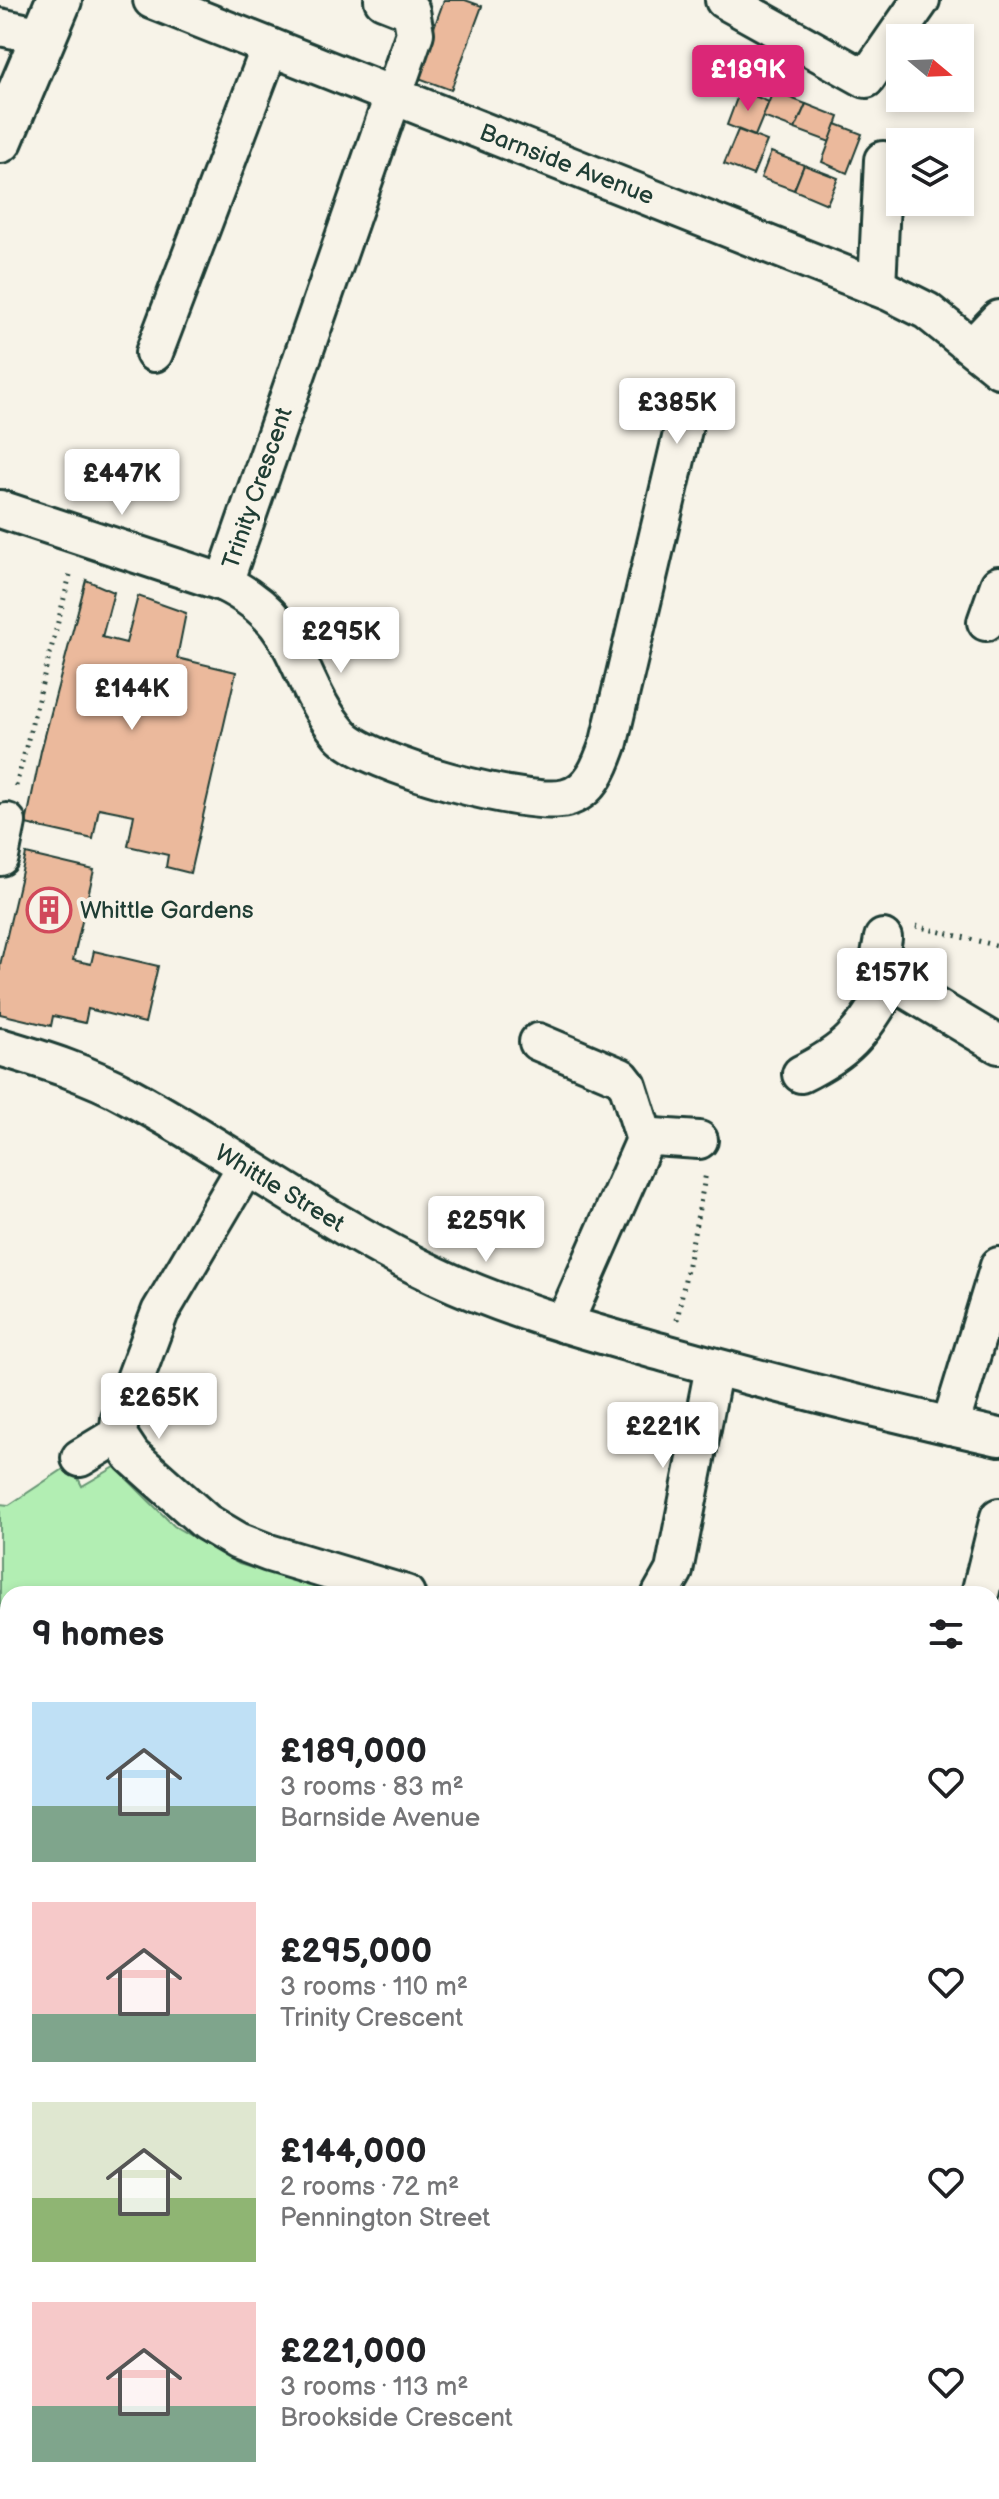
<!DOCTYPE html>
<meta charset="utf-8">
<style>
body{margin:0;font-family:"Balsamiq Sans",sans-serif;background:#f2f2f2;color:#202124;height:100vh;display:flex;flex-direction:column;font-size:30px;white-space:nowrap}
*{box-sizing:border-box;margin:0}
p{font-size:26px;color:#757577}
.icon{flex:none;width:44px;height:44px;fill:none;stroke:currentColor;stroke-width:2;stroke-linecap:round;stroke-linejoin:round}
.map{position:relative;flex:1;overflow:hidden}
.side{position:absolute;left:0px;top:1586px;width:1000px;height:914px;display:flex;flex-direction:column;background:#fff;border-radius:24px 24px 0 0;box-shadow:0 4px 12px #0003}
.side>*{flex:none}
.needle{width:52px;rotate:109deg}
.controls{position:absolute;left:886px;top:24px;display:grid;gap:16px}
.controls a{display:grid;place-items:center;width:88px;height:88px;border-radius:0px;background:#fff;box-shadow:0 4px 12px #0003;font-size:40px}
.price{position:absolute;translate:-50% -68px;padding:0 18px;border-radius:8px;background:#fff;color:#222;font-size:26px;line-height:52px;filter:drop-shadow(0 2px 4px #0008)}
.price::after{content:'';position:absolute;left:50%;top:48px;width:24px;height:18px;margin-left:-12px;background:inherit;clip-path:polygon(0 0,100% 0,50% 100%)}
.price.active{background:#db2777;color:#fff}
ul{padding:0;list-style:none}
li{display:flex;align-items:center;gap:24px;height:200px;padding:0 32px}
li span{display:grid;place-items:center;flex:none;width:224px;height:160px;border-radius:0px;color:#555}
li>.icon{margin-inline-start:auto}
span .icon{width:96px;height:96px;fill:#fffc;stroke-width:1}
li b{font-size:34px}
h2{display:flex;justify-content:space-between;align-items:center;height:96px;padding:0 32px;font-size:34px}
.map>svg:first-child{display:block}
.green{fill:#b2eeb3;stroke:#689674;stroke-width:2}
.building{fill:#ebb99c;stroke:#1f3d34;stroke-width:2}
.lines{fill:none;stroke-linecap:round;stroke-linejoin:round}
.minor-casing{stroke:#1f3d34;stroke-width:42}
.major-casing{stroke:#1f3d34;stroke-width:50}
.path{stroke:#1f3d34;stroke-width:5;stroke-dasharray:2 6;stroke-linecap:butt}
.minor{stroke:#f7f3e8;stroke-width:36}
.major{stroke:#f7f3e8;stroke-width:44}
.labels{text-anchor:middle;stroke-width:8;stroke-linejoin:round;paint-order:stroke}
.street-label{font-size:24px;fill:#1f3d34;stroke:#f7f3e8}
.poi-label{font-size:24px;fill:#1f3d34;stroke:#f7f3e8;text-anchor:start}
</style>
<div class="map">
<svg width="999" height="2499" viewBox="0 0 999 2499">
<rect width="100%" height="100%" fill="#f7f3e8"/>
<filter id="ink" filterUnits="userSpaceOnUse"><feTurbulence type="fractalNoise" baseFrequency=".0125" numOctaves="2"/><feDisplacementMap in="SourceGraphic" scale="16" xChannelSelector="R" yChannelSelector="G"/><feConvolveMatrix kernelMatrix="1 2 1 2 8 2 1 2 1" color-interpolation-filters="sRGB"/></filter>
<g filter="url(#ink)">
<g class="green">
<polygon points="71,1464 82,1486 115,1467 174,1526 239,1564 338,1594 8,1594 8,1777 0,1792 0,1504 9,1505"/>
<polygon points="999,1800 999,2053 992,2052 992,1803"/>
</g>
<g class="building">
<polygon points="444,0 465,0 482,6 451,90 416,77"/>
<polygon points="740,90 769,102 755,136 727,125"/>
<polygon points="773,91 806,104 795,129 763,117"/>
<polygon points="806,104 839,117 830,142 795,129"/>
<polygon points="836,124 862,134 847,173 822,162"/>
<polygon points="738,130 767,141 753,175 724,164"/>
<polygon points="771,152 804,165 794,190 761,178"/>
<polygon points="804,165 838,178 827,204 794,190"/>
<polygon points="86,580 114,592 102,637 126,643 138,596 186,613 177,658 236,672 190,873 166,867 168,855 128,846 134,815 99,808 93,839 26,824 41,751"/>
<polygon points="26,854 94,870 73,960 91,964 94,951 158,966 145,1023 88,1009 85,1023 53,1016 51,1026 0,1014 0,965"/>
</g>
<g class="lines">
<g class="minor-casing">
<g id="minor">
<polyline points="152,0 889,292 927,311 999,369"/>
<path d="M383,0L411,11L415,33L224,583C305,623 291,676 340,734C367,765 528,808 566,798C592,791 601,765 609,742L686,417"/>
<polyline points="724,0 866,79 921,0"/>
<polyline points="0,27 43,36"/>
<polyline points="877,287 883,160"/>
<polyline points="974,345 999,319"/>
<polyline points="154,353 270,47"/>
<polyline points="0,509 224,583"/>
<polyline points="986,622 999,585"/>
<polyline points="0,857 7,822"/>
<polyline points="883,938 877,972 999,1045"/>
<polyline points="538,1042 621,1077 628,1086 645,1140"/>
<path d="M0,1047C44,1060 89,1074 129,1096C234,1153 329,1225 437,1276C509,1310 588,1331 665,1353C776,1384 887,1412 999,1437"/>
<path d="M801,1074C855,1047 861,1031 893,981"/>
<polyline points="245,1168 160,1312 120,1419 118,1435 132,1456 206,1522 238,1541 269,1553 406,1594"/>
<polyline points="564,1324 645,1140 654,1137 699,1140"/>
<polyline points="950,1426 999,1266"/>
<polyline points="80,1458 118,1435"/>
<polyline points="661,1594 674,1571 714,1367"/>
<polyline points="980,1594 999,1517"/>
<polyline points="992,1709 994,1709"/>
<polyline points="133,2499 135,2492"/>
<polyline points="811,2499 812,2492"/>
</g>
</g>
<g class="major-casing">
<polyline id="major" points="0,140 59,0"/>
</g>
<g class="path">
<polyline points="16,786 71,571"/>
<polyline points="916,926 999,946"/>
<polyline points="677,1320 706,1173"/>
<polyline points="992,2412 999,2412"/>
</g>
<use href="#minor" class="minor"/>
<use href="#major" class="major"/>
</g>
</g>
<defs>
<g id="building-ring" transform="scale(2.3)"><circle r="9.5" fill="#f7f3e8" stroke="#d1495b" stroke-width="1.5"/><path d="M-4-6H4V6H1V3H-1V6H-4ZM-2.5-4.3h1.7v1.8h-1.7ZM.8-4.3h1.7v1.8H.8ZM-2.5-1h1.7V.8h-1.7ZM.8-1h1.7V.8H.8Z" fill="#d1495b"/></g>
</defs>
<g fill-rule="evenodd">
<use href="#building-ring" x="49" y="910"/>
</g>
<g class="labels">
<g class="street-label">
<text transform="translate(567 164) rotate(21)" y="8">Barnside Avenue</text>
<text transform="translate(257 488) rotate(-71)" y="8">Trinity Crescent</text>
<text transform="translate(280 1188) rotate(31)" y="8">Whittle Street</text>
</g>
<g class="poi-label">
<text x="80" y="918">Whittle Gardens</text>
</g>
</g>
</svg>
<div class="controls">
<a><svg class="needle" viewBox="-14 -14 28 28"><path d="M0-13l5 13h-10z" fill="#e53935"/><path d="M0 13l5-13h-10z" fill="#757577"/></svg></a>
<a><svg class="icon" aria-label="layers" viewBox="0 0 24 24"><path d="M12 4l9 5-9 5-9-5zM3 14l9 5 9-5"/></svg></a>
</div>
<b class="price active" style="left:748px;top:113px">£189K</b>
<b class="price" style="left:677px;top:446px">£385K</b>
<b class="price" style="left:122px;top:517px">£447K</b>
<b class="price" style="left:341px;top:675px">£295K</b>
<b class="price" style="left:132px;top:732px">£144K</b>
<b class="price" style="left:892px;top:1016px">£157K</b>
<b class="price" style="left:486px;top:1264px">£259K</b>
<b class="price" style="left:159px;top:1441px">£265K</b>
<b class="price" style="left:663px;top:1470px">£221K</b>
<section class="side">
<h2>9 homes<svg class="icon" aria-label="filters" viewBox="0 0 24 24"><path d="M4 7h16M4 17h16"/><circle cx="9" cy="7" r="2"/><circle cx="15" cy="17" r="2"/></svg></h2>
<ul>
<li><span style="background:linear-gradient(#bfe0f5 65%,#7fa58c 0)"><svg class="icon" aria-label="home" viewBox="0 0 24 24"><path d="M3 11l9-7 9 7M6 9v11h12V9"/></svg></span><div><b>£189,000</b><p>3 rooms · 83 m²</p><p>Barnside Avenue</p></div><svg class="icon" aria-label="heart" viewBox="0 0 24 24"><path d="M12 20l-8-8c-3-5 5-10 8-4 3-6 11-1 8 4z"/></svg></li>
<li><span style="background:linear-gradient(#f6c9c9 70%,#7fa58c 0)"><svg class="icon" aria-label="home" viewBox="0 0 24 24"><path d="M3 11l9-7 9 7M6 9v11h12V9"/></svg></span><div><b>£295,000</b><p>3 rooms · 110 m²</p><p>Trinity Crescent</p></div><svg class="icon" aria-label="heart" viewBox="0 0 24 24"><path d="M12 20l-8-8c-3-5 5-10 8-4 3-6 11-1 8 4z"/></svg></li>
<li><span style="background:linear-gradient(#dfe7d0 60%,#8fb573 0)"><svg class="icon" aria-label="home" viewBox="0 0 24 24"><path d="M3 11l9-7 9 7M6 9v11h12V9"/></svg></span><div><b>£144,000</b><p>2 rooms · 72 m²</p><p>Pennington Street</p></div><svg class="icon" aria-label="heart" viewBox="0 0 24 24"><path d="M12 20l-8-8c-3-5 5-10 8-4 3-6 11-1 8 4z"/></svg></li>
<li><span style="background:linear-gradient(#f6c9c9 65%,#7fa58c 0)"><svg class="icon" aria-label="home" viewBox="0 0 24 24"><path d="M3 11l9-7 9 7M6 9v11h12V9"/></svg></span><div><b>£221,000</b><p>3 rooms · 113 m²</p><p>Brookside Crescent</p></div><svg class="icon" aria-label="heart" viewBox="0 0 24 24"><path d="M12 20l-8-8c-3-5 5-10 8-4 3-6 11-1 8 4z"/></svg></li>
</ul>
</section>
</div>
